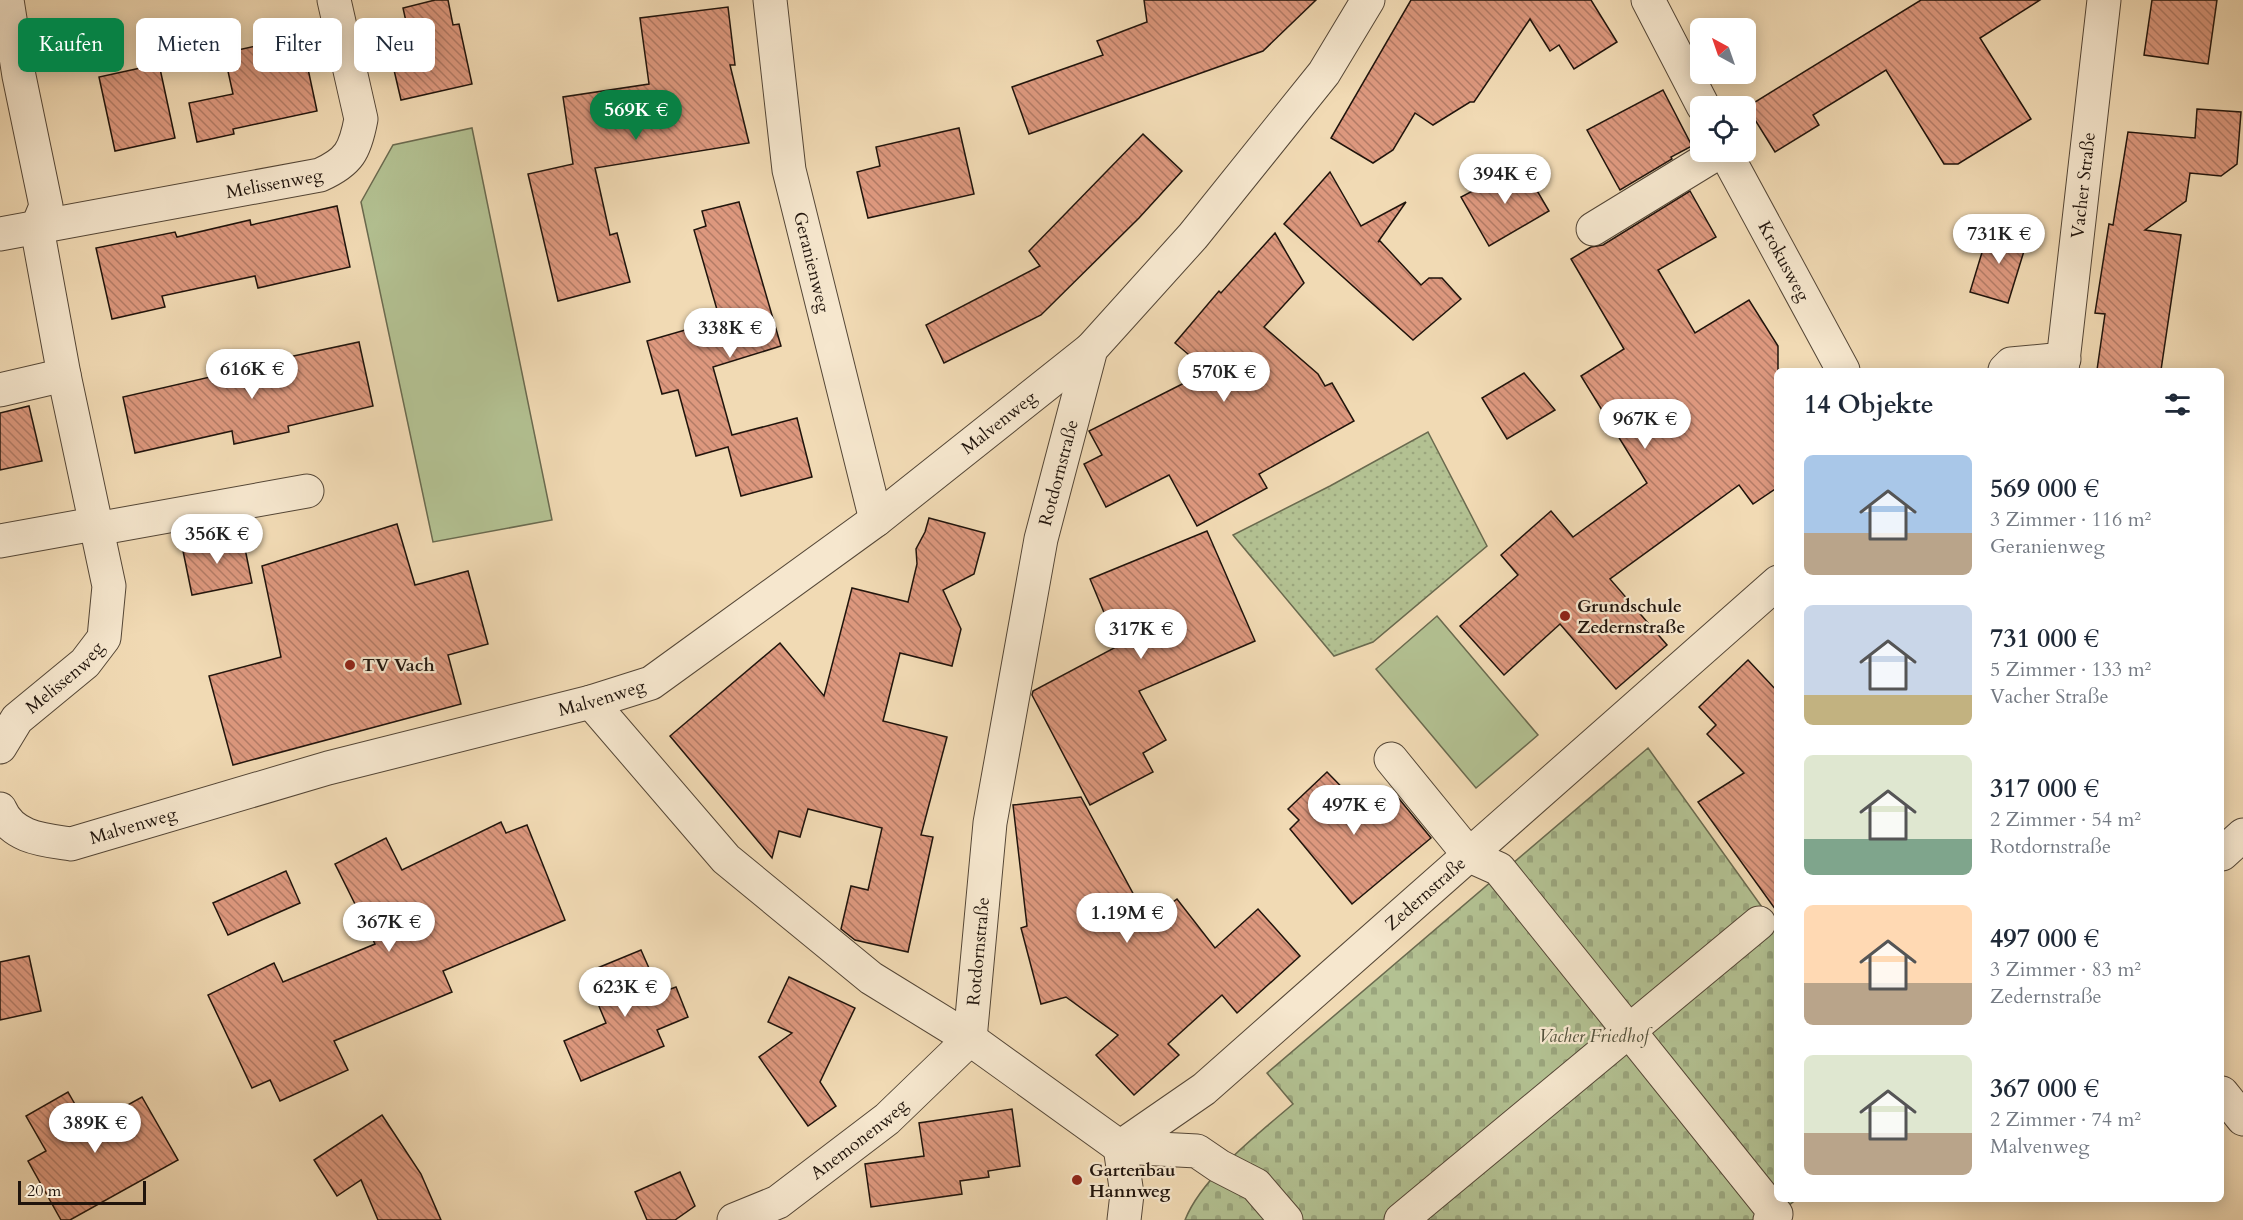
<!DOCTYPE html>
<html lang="de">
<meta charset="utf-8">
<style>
body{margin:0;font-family:Cardo,serif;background:#f6f6f7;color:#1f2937;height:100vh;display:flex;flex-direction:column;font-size:22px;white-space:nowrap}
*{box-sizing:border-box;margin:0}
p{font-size:20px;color:#747a83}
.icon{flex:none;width:33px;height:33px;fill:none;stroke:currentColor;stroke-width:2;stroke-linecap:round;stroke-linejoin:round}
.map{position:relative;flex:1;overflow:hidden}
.drawer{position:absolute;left:1774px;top:368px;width:450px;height:834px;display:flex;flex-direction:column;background:#fff;border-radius:9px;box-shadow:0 3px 15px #0003}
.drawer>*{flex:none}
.guide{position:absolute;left:18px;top:18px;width:570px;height:54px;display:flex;gap:12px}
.needle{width:39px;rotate:320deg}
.fabs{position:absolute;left:1690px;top:18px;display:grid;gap:12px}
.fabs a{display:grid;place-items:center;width:66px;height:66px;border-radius:9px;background:#fff;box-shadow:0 3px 15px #0003;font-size:30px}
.scale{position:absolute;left:18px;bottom:15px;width:128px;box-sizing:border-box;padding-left:6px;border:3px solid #20140c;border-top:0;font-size:16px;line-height:21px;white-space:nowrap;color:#20140c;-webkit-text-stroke:4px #f6e7ce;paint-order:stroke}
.price{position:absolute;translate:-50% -51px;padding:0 14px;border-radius:21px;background:#fff;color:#222;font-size:20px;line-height:39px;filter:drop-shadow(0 2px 3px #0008)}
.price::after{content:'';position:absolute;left:50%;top:36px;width:18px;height:14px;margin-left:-9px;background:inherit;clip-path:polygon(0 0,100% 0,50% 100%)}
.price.selected{background:#0b8043;color:#fff}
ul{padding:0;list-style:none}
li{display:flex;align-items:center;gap:18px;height:150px;padding:0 30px}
li span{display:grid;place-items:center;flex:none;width:168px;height:120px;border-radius:9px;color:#555}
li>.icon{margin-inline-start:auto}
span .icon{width:72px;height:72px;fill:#fffc;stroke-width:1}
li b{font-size:26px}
h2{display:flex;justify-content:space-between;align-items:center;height:72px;padding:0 30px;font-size:26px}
.pill{padding:0 21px;border-radius:9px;background:#fff;box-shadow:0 3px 15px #0003;font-size:21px;line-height:54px}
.pill.selected{background:#0b8043;color:#fff}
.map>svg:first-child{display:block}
.grass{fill:#b3c192;stroke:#6a6a4f;stroke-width:1.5}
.cemetery{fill:url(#cemetery-stones);stroke:#6a6a4f;stroke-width:1.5}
.park{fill:url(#park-dots);stroke:#6a6a4f;stroke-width:1.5}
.building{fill:url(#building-back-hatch);stroke:#20140c;stroke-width:1.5}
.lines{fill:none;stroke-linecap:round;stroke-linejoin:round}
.minor-casing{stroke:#544636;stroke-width:35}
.minor{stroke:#f6e7ce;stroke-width:33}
.poi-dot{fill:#8f2418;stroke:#f6e7ce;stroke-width:2}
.labels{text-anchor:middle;stroke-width:4.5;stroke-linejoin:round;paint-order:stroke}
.street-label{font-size:18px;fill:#20140c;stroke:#f6e7ce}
.poi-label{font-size:18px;font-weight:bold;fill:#20140c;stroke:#f6e7ce;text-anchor:start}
.park-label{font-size:18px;font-style:italic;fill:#53513b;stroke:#f6e7ce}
</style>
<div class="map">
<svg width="2243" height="1220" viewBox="0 0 2243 1220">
<defs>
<pattern id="cemetery-stones" width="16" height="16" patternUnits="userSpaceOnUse" patternTransform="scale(1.5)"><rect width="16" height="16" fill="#b3c192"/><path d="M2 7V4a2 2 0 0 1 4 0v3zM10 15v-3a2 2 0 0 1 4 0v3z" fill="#9aa57d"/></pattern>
<pattern id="park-dots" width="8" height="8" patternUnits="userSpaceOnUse" patternTransform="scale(1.5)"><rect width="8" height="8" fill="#b3c192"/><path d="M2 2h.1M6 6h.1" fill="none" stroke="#9aa57d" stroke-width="1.8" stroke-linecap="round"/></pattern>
<pattern id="building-back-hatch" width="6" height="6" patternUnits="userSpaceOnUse" patternTransform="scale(1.5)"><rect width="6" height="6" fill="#dd987e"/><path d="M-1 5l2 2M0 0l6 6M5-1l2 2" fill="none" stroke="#b37b66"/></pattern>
</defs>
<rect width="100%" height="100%" fill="#f1dab4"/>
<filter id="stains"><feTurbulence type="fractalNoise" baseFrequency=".00333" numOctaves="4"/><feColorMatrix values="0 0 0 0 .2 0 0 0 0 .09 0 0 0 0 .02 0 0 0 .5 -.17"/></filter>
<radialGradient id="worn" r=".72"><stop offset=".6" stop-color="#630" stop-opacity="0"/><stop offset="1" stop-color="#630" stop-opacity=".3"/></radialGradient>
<g class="grass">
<polygon points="472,128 552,520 433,542 361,202 393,145"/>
<polygon points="1437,616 1538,735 1476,788 1376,669"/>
</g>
<path class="cemetery" d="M1648,748L1777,928L1778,1198L1797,1199L1770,1220H1185C1202,1177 1258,1134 1293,1104L1267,1073Z"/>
<polygon class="park" points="1428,432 1487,546 1373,642 1334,656 1233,535 1330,486"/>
<g class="building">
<polygon points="435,0 448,0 453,25 459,24 472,84 401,100 387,40 409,35 403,8"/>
<polygon points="1144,0 1316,0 1263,51 1029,134 1012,87 1103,55 1097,41 1147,22"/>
<polygon points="1411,0 1591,0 1617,42 1574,69 1559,45 1550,51 1530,19 1474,102 1470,102 1433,125 1415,113 1393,150 1373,163 1331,138"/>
<polygon points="1921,0 2040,0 1980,38 2031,119 1958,164 1944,164 1886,70 1813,115 1819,125 1775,152 1747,107"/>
<polygon points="2152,0 2217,0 2208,64 2144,55"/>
<polygon points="728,7 735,65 730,65 749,143 595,168 610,235 617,233 630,282 558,301 528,174 573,164 563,97 649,84 640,18"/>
<polygon points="301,36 317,111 233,129 234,134 197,142 189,103 233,94 224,53"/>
<polygon points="159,64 175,138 115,151 99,77"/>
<polygon points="1663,90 1692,146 1671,157 1672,159 1620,190 1587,130"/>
<polygon points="2197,109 2241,112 2237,164 2221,176 2190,173 2186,201 2145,230 2181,235 2161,370 2097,370 2105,314 2095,313 2109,224 2113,225 2128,132 2195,138"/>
<polygon points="959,128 974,194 868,218 857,172 880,166 876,147"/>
<polygon points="1143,134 1182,171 1139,218 1041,315 944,363 926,325 1040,266 1029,251"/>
<polygon points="1522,165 1549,211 1489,246 1461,197"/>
<polygon points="1330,172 1361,226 1406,202 1378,242 1380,241 1421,285 1429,278 1442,278 1461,299 1413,340 1284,224"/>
<polygon points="1690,191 1716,237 1658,270 1695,333 1749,300 1778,346 1778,487 1753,504 1739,485 1610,579 1667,645 1616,689 1560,624 1504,675 1460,626 1518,575 1501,555 1551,511 1573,537 1647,483 1581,376 1624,349 1571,259 1591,247 1603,245"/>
<polygon points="739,202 781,346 713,367 732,435 797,418 812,477 741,496 728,447 696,456 678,390 662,394 647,341 720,320 694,230 706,226 702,211"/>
<polygon points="337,206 350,267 258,288 255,276 162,296 165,307 112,319 96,248 175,232 177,237 250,220 251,225"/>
<polygon points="1990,226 2028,238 2008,303 1970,292"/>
<polygon points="1275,233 1304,283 1264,327 1318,374 1325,386 1332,383 1354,421 1259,474 1267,488 1197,526 1169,475 1106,507 1084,464 1102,455 1089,431 1208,371 1175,343 1219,291 1221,293"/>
<polygon points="359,342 373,406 288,426 289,432 234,444 232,431 135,453 123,397 219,375 219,372"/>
<polygon points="1524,373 1555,410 1507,439 1482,398"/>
<polygon points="29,406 42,461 0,470 0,413"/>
<polygon points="929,518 985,533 974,574 943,590 961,629 952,666 900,653 883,721 947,737 921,835 933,837 908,952 855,940 841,929 851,886 868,890 882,828 808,809 800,837 779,831 772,858 670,736 780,643 824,696 852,588 908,602 917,564 916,549 925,532"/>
<polygon points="397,524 415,585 468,571 488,644 448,655 461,704 233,765 209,676 281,657 262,566"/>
<polygon points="1207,531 1255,641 1139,691 1166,740 1143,753 1153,772 1090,805 1032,695 1033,691 1118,646 1090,579"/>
<polygon points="242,534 252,583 192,595 182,546"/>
<polygon points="1748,660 1778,692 1778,913 1698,802 1744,773 1707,734 1716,725 1699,707"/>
<polygon points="1327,772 1371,817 1396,795 1431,838 1352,904 1290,829 1299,820 1288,809"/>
<polygon points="1081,797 1148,921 1177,899 1215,948 1258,909 1300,956 1237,1013 1222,995 1168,1044 1179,1055 1134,1095 1096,1055 1118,1035 1066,997 1041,1004 1021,928 1027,926 1013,805"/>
<polygon points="501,822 506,833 527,825 565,920 443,971 452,992 334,1041 348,1070 280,1101 270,1080 252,1088 208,995 274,963 283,982 375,944 335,864 386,838 402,870"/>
<polygon points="286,871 300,903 228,935 213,903"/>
<polygon points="641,950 660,993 676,987 688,1017 657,1030 664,1046 581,1081 564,1041 606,1023 596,999 606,995 595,969"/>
<polygon points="29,956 41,1011 0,1020 0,962"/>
<polygon points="789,977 855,1008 820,1082 836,1106 808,1126 759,1057 792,1033 768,1022"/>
<polygon points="68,1092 88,1127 142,1097 178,1160 70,1220 61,1220 28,1161 46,1151 26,1116"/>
<polygon points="1012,1109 1020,1166 988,1171 989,1177 960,1181 962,1194 871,1207 865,1164 924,1156 919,1123"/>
<polygon points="382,1115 421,1174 441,1220 378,1220 361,1180 337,1196 314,1160"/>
<polygon points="680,1172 695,1206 675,1220 647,1220 635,1192"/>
</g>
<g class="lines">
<g class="minor-casing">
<g id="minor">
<path id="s1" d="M770,0L789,170L876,520"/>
<polyline points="1648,0 1703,106"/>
<path id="s2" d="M1725,152L1843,370"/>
<polyline points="1593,229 1719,152"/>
<path id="s3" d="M0,234L320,175C349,162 355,151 361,119L334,0"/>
<polyline points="2005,370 2011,364 2064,359"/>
<path id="s4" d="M2062,370L2104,0"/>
<polyline points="0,390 64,375"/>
<polyline points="96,529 307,491"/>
<polyline points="0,541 94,524"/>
<polyline points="591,702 726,859 871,978 970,1039 1120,1147 1197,1151 1219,1166 1256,1185 1286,1220"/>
<path id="s5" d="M0,747L17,719L85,663L104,638L109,586L64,375L37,228L46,206L19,76L7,0"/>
<polyline points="1391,759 1470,856 1499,869 1776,1214 1770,1220"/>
<path id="s6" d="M0,809C12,838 44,840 71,844L328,768L591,702L651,683L876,520L1091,349"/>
<polyline points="2222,854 2243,835"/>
<path id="s7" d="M970,1039L990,823L1041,539L1091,349L1193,236L1324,73L1368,0"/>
<polyline points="2222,1093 2243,1119"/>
<path id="s8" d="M734,1220L778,1202L887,1119L970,1039"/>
<path id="s9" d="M1124,1220L1127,1194L1120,1147L1204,1089L1778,582"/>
<polyline points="1401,1220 1759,923"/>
</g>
</g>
<use href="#minor" class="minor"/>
</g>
<g class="poi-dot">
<circle cx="1565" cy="616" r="6"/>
<circle cx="350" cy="665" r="6"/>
<circle cx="1077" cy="1180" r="6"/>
</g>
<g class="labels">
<g class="street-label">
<text dy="6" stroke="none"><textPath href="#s3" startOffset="279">Melissenweg</textPath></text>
<text dy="6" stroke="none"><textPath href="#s4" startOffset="186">Vacher Straße</textPath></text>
<text dy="6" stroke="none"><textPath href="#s2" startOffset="124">Krokusweg</textPath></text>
<text dy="6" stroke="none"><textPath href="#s1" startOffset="266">Geranienweg</textPath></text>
<text dy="6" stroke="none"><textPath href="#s6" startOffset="1120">Malvenweg</textPath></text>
<text dy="6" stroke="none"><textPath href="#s7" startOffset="574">Rotdornstraße</textPath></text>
<text dy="6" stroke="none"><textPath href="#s5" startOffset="96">Melissenweg</textPath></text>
<text dy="6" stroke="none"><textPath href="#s6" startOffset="634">Malvenweg</textPath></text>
<text dy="6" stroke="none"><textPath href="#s6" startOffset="148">Malvenweg</textPath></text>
<text dy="6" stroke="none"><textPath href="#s9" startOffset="471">Zedernstraße</textPath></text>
<text dy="6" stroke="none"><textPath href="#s7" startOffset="88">Rotdornstraße</textPath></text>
<text dy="6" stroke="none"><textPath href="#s8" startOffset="150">Anemonenweg</textPath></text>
</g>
<g class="poi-label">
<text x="1577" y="612">Grundschule<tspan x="1577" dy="21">Zedernstraße</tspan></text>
<text x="362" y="671">TV Vach</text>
<text x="1089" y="1176">Gartenbau<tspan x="1089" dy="21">Hannweg</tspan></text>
</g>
<g class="park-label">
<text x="1594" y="1042">Vacher Friedhof</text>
</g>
</g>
<rect width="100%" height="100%" filter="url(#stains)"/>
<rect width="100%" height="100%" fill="url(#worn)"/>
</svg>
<div class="fabs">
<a><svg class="needle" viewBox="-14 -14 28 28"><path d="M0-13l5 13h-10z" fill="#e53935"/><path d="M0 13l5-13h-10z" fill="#747a83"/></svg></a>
<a><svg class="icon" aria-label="locate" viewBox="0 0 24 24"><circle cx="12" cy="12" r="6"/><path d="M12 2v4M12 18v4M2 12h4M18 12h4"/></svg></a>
</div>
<div class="scale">20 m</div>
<b class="price selected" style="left:636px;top:141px">569K €</b>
<b class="price" style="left:1505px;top:205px">394K €</b>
<b class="price" style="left:1999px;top:265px">731K €</b>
<b class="price" style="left:730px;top:359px">338K €</b>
<b class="price" style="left:252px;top:400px">616K €</b>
<b class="price" style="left:1224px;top:403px">570K €</b>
<b class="price" style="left:1645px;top:450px">967K €</b>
<b class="price" style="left:217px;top:565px">356K €</b>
<b class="price" style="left:1141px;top:660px">317K €</b>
<b class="price" style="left:1354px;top:836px">497K €</b>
<b class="price" style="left:1127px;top:944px">1.19M €</b>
<b class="price" style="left:389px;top:953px">367K €</b>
<b class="price" style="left:625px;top:1018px">623K €</b>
<b class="price" style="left:95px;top:1154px">389K €</b>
<div class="guide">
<a class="pill selected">Kaufen</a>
<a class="pill">Mieten</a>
<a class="pill">Filter</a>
<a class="pill">Neu</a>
</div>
<section class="drawer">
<h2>14 Objekte<svg class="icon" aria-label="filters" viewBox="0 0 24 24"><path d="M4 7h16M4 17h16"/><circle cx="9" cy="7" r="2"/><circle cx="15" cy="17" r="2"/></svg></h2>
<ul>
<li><span style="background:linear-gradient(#a9c7e8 65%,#b9a48a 0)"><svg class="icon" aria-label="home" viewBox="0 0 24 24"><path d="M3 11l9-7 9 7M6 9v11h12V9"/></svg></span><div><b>569 000 €</b><p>3 Zimmer · 116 m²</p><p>Geranienweg</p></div></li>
<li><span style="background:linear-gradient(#c9d6e8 75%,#c2b280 0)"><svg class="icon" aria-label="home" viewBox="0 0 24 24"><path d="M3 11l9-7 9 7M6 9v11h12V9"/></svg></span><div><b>731 000 €</b><p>5 Zimmer · 133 m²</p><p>Vacher Straße</p></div></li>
<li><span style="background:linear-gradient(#dfe7d0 70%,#7fa58c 0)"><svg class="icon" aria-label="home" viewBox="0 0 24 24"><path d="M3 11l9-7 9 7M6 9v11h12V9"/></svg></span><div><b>317 000 €</b><p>2 Zimmer · 54 m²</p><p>Rotdornstraße</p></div></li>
<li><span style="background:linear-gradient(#ffd9b3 65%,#b9a48a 0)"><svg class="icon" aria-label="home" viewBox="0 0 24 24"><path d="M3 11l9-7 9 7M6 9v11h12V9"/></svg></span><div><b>497 000 €</b><p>3 Zimmer · 83 m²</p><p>Zedernstraße</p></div></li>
<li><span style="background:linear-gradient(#dfe7d0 65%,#b9a48a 0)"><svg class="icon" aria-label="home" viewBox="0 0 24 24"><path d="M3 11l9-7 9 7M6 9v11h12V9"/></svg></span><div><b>367 000 €</b><p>2 Zimmer · 74 m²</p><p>Malvenweg</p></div></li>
</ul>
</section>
</div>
